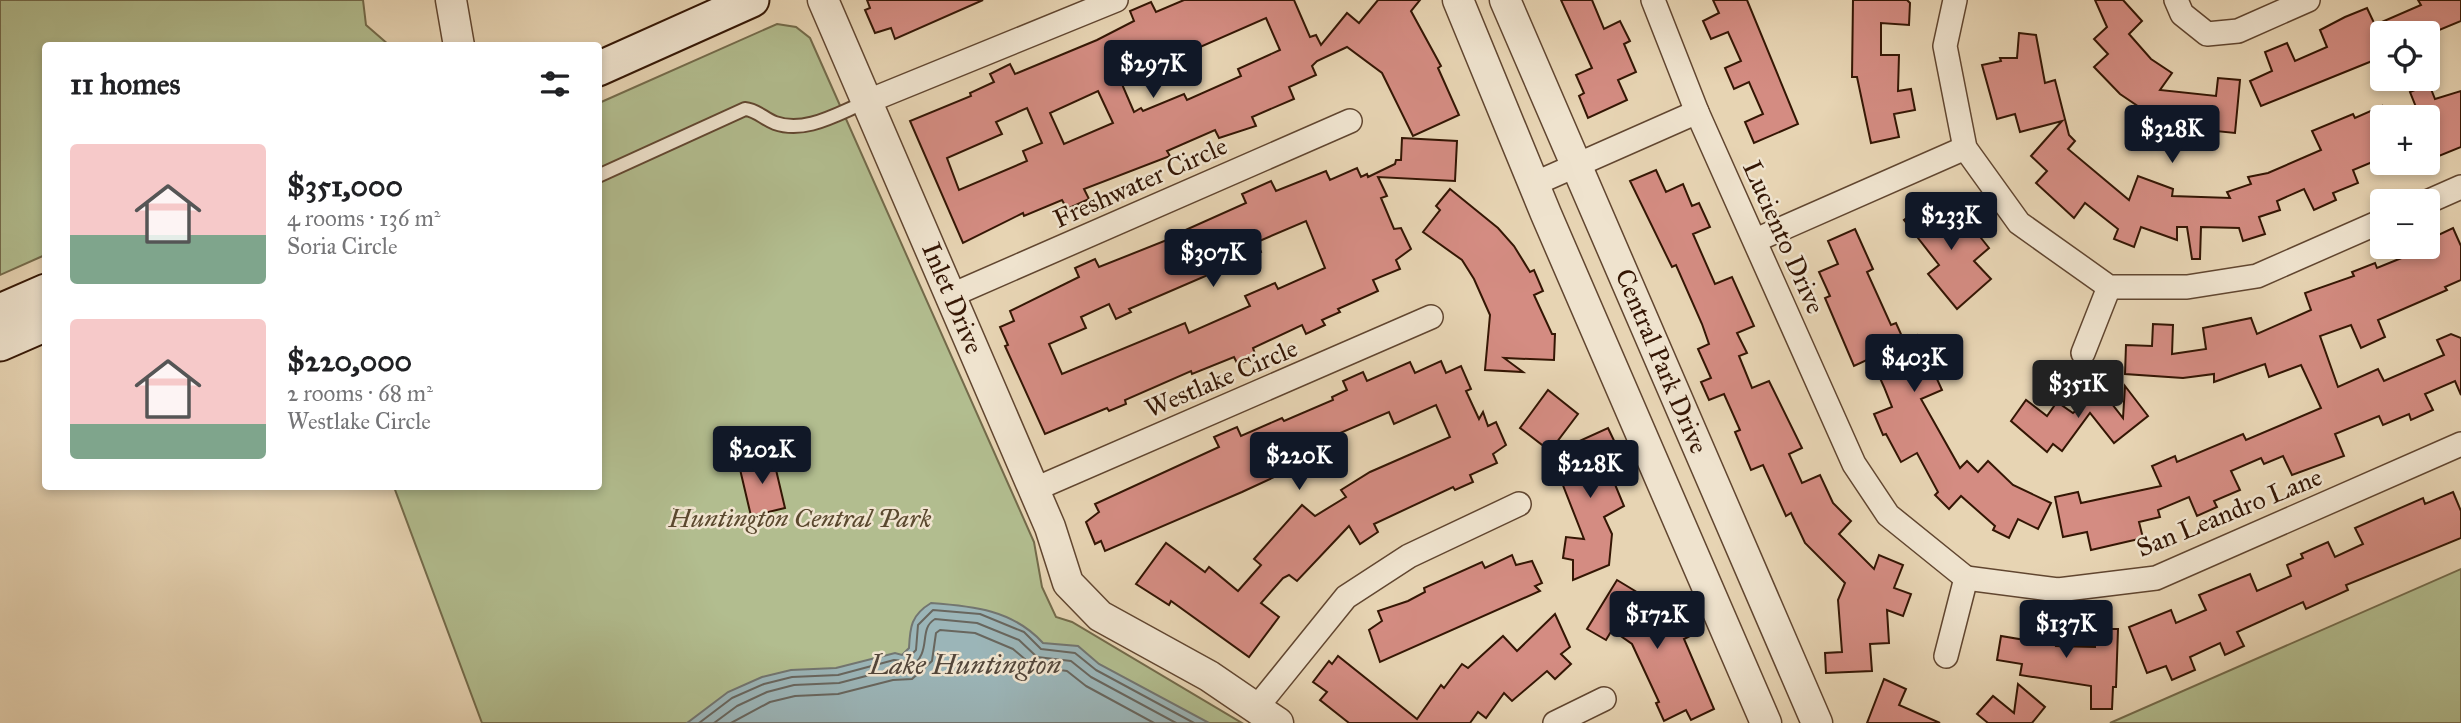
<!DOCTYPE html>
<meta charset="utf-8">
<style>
body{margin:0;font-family:"IM FELL Great Primer",serif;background:#f6f6f6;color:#202124;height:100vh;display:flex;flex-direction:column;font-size:26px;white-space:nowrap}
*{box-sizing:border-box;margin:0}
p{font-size:23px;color:#757577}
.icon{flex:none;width:38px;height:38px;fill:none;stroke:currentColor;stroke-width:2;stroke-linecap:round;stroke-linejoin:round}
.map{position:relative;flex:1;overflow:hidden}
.drawer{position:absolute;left:42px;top:42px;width:560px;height:448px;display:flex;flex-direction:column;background:#fff;border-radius:7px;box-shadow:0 4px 10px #0003}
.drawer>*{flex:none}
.buttons{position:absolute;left:2370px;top:21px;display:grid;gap:14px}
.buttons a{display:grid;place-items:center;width:70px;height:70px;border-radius:7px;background:#fff;box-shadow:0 4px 10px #0003;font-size:35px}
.price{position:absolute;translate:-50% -60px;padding:0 16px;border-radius:7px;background:#111827;color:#fff;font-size:23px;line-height:46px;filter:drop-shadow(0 2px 4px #0008)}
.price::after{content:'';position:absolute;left:50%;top:42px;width:21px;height:16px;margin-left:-10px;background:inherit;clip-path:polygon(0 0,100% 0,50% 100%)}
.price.on{background:#222;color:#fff}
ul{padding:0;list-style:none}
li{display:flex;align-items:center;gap:21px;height:175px;padding:0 28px}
li span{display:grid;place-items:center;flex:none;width:196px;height:140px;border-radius:7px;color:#555}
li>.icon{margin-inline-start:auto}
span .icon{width:84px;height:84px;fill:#fffc;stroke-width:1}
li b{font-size:30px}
h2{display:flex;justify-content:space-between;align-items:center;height:84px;padding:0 28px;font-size:30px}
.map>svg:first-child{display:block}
.green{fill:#b2bd8f;stroke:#736a4a;stroke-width:2}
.water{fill:#9bb5b8;stroke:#727570;stroke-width:2}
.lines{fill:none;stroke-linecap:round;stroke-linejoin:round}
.shore{stroke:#68665e;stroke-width:2}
.building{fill:#d48c82;stroke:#341604;stroke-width:2;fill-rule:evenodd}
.service-casing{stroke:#614630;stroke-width:16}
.minor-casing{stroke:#614630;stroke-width:26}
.tertiary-casing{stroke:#614630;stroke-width:33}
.secondary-casing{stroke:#341604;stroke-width:37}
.service{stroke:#efe3ce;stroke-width:12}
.minor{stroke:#efe3ce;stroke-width:23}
.tertiary{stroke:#efe3ce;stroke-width:30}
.secondary{stroke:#efe3ce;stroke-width:33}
.labels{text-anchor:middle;stroke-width:5;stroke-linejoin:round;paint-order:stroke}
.street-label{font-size:26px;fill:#341604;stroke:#efe3ce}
.park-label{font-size:26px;font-style:italic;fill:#5a482e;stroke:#efe3ce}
.water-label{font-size:28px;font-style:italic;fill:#53463a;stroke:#efe3ce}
</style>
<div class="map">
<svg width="2461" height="723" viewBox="0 0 2461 723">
<rect width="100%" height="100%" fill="#e7d4b3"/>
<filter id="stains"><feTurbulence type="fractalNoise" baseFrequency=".00286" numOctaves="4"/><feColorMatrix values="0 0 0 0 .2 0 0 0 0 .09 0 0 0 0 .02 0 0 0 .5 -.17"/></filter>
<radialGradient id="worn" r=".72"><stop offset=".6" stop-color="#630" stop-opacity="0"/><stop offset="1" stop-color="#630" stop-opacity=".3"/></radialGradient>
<g class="green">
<polygon points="0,0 363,0 366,25 389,45 46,46 45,255 0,275"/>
<polygon points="777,24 796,27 810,38 1034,542 1042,587 1056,617 1072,622 1242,723 482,723 394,487 598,486 599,103"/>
<polygon points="2461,569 2461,723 2110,723"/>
</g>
<path class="water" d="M931,603C973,606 1013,610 1043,643L1078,646L1099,664L1209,723H687L728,692L762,677L791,670L836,668L895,653L902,655L909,648C910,627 911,615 931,603Z"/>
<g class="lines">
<g class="shore">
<polyline points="699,723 732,698 764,684 792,677 838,675 894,660 905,661 916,650 918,625 933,610 980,614 1024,632 1041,649 1075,653 1096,670 1194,723"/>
<path d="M714,723L737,706L767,692L794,685L839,683L893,669H909C934,651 917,630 935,619L977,623L1019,640L1037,657L1071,661L1091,677L1176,723"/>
<polyline points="731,723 770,702 795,696 838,694 893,680 912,679 932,661 936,633 940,630 975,633 1013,649 1033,666 1067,671 1086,686 1154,723"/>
</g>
</g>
<g class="building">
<polygon points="867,0 983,0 895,39 891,28 875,33 865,10 870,8"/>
<path d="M1184,0H1294L1310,37L1316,35L1321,45L1347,13L1359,23L1378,0H1420L1411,11L1441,66L1438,68L1459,115L1413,136L1382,73L1347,47L1317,61L1312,66L1316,75L1289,87L1294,99L1252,117L1256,126L1219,138L1215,130L1167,151L1170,156L1084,189L1089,199L1067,209L1062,200L1024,216L1023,213L963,243L910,121L971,96L970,93L994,82L990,74L1010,64L1015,74L1097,40L1134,21L1130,11L1151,2L1156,12ZM1266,18L1280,50L1238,69L1241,76L1187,100L1184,94L1143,111L1141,108L1134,112L1121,82L1128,78L1125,72L1179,49L1182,55ZM1098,91L1113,123L1064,144L1050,113ZM1027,108L1042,143L1023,151L1027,161L959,190L947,158L1002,134L996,122Z"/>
<polygon points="1561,0 1592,0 1604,29 1620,21 1630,41 1624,44 1636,72 1618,80 1627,100 1588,118 1579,96 1584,93 1576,75 1592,68"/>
<polygon points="1713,0 1747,0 1798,124 1754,143 1745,122 1763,114 1749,82 1734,89 1725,68 1741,61 1728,32 1711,39 1703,21 1719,13"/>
<polygon points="1853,0 1907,0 1910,3 1909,25 1881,23 1881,55 1899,55 1898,91 1911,89 1915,110 1894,114 1899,137 1871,143 1857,77 1852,77"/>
<polygon points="2095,0 2123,0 2142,21 2129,34 2151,59 2172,73 2160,90 2216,96 2218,78 2240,80 2235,133 2216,131 2215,144 2161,138 2137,121 2145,111 2120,94 2094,67 2108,54 2094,39 2107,27"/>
<polygon points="2418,0 2461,0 2461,21 2432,33 2382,33 2382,57 2261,106 2250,81 2272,71 2265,52 2287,43 2295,61 2327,47 2320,30 2345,17 2367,8 2375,25 2421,5"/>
<polygon points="2019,33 2036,35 2045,83 2055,80 2069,135 2075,141 2068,149 2129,200 2138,176 2173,189 2172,196 2230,198 2227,192 2251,184 2248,177 2268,173 2321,150 2312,131 2353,114 2355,118 2382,106 2382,158 2353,170 2358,183 2333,193 2336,200 2314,210 2304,189 2277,201 2280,210 2259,217 2265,234 2243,241 2239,228 2201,227 2200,259 2192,259 2187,227 2177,227 2177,240 2141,227 2134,247 2114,239 2118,229 2085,203 2074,218 2036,183 2047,171 2031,156 2062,121 2020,132 2015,114 1997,119 1982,65 2001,61 2000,58 2017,58"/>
<polygon points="2429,84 2435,99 2461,91 2461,147 2434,158 2427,141 2427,117 2420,117 2410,92"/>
<path d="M1402,138L1457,141L1455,181L1378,177L1387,196L1381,198L1394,229L1401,228L1411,249L1396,260L1400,269L1373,280L1378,291L1338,309L1340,312L1322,320L1325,325L1306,334L1302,325L1253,348L1256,357L1238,365L1234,357L1192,374L1191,371L1125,400L1126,404L1109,411L1107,408L1045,434L1005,346L1008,345L1000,327L1014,321L1010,311L1079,277L1075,268L1095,259L1099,267L1182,234L1181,232L1246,203L1242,194L1271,181L1276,191L1326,171L1330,180L1357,168L1361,177L1367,174L1368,177L1395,164L1396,160H1401ZM1306,221L1325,268L1278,289L1275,283L1245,296L1250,306L1189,333L1185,323L1062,374L1049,344L1086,328L1081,317L1109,304L1116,319L1131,312L1129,309L1261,252L1257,242Z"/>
<polygon points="1656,170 1666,192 1683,184 1692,206 1699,203 1710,227 1693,234 1715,284 1732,277 1754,326 1737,333 1747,353 1739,356 1752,388 1769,381 1802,448 1789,454 1802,483 1820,475 1833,503 1851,521 1839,534 1874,569 1879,555 1903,565 1894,588 1911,594 1903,616 1887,610 1889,643 1870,644 1872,671 1826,673 1825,653 1842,652 1838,600 1845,583 1805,543 1791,513 1786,516 1763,465 1751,470 1735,432 1740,430 1724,394 1709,400 1701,382 1711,378 1698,349 1709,344 1702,324 1676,265 1672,267 1630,181"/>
<polygon points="1450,189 1498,228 1514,246 1530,272 1534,270 1543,291 1534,295 1552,334 1555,334 1554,360 1504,358 1523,372 1485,370 1490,315 1474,279 1462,260 1423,232 1440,210 1436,206"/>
<polygon points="1928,202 1941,220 1957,208 1989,248 1974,261 1991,279 1957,309 1928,274 1939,265 1904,220"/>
<polygon points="2453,228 2461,246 2461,280 2445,287 2447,290 2378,320 2385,337 2361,348 2351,325 2320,336 2338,387 2378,369 2384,381 2444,355 2437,340 2451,334 2461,338 2461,395 2455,381 2425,394 2433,410 2411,420 2409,414 2383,425 2379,416 2335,434 2344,456 2292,475 2283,456 2264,464 2261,458 2231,471 2240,490 2214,501 2217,507 2197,516 2189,497 2158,510 2160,517 2139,522 2143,538 2091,550 2087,532 2063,537 2055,497 2078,492 2081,503 2161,486 2152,466 2175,456 2177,462 2243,434 2246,440 2321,408 2301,365 2269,377 2265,364 2214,382 2214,374 2183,378 2125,374 2126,345 2152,346 2153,324 2173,325 2172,354 2206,349 2203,328 2251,318 2257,334 2311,310 2305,293 2354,276 2352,272 2375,263 2377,268 2404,257 2437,243 2434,237"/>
<polygon points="1855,229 1873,269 1867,272 1891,325 1896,323 1904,341 1917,335 1942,390 1921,399 1960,468 1967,461 1978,472 1988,461 2013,485 2051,503 2038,529 2018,519 2009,538 1993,530 1995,526 1961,496 1949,509 1935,495 1938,492 1917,453 1901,462 1886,434 1883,435 1874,414 1892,407 1884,387 1871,358 1854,366 1825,298 1830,296 1819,272 1838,264 1828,241"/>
<polygon points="1441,361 1446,373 1461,366 1471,389 1466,391 1479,419 1483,412 1488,426 1496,422 1506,445 1493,454 1497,463 1470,475 1473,482 1455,490 1453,487 1374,524 1378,532 1360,544 1349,526 1297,581 1289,575 1283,578 1261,603 1279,617 1249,657 1171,601 1169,605 1136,584 1166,543 1205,572 1209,567 1238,591 1261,565 1254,559 1302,505 1315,516 1346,497 1341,490 1370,472 1450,437 1436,405 1394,424 1389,412 1340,433 1341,436 1336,439 1339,447 1242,492 1105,551 1101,541 1095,544 1086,522 1099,512 1095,504 1219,447 1214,437 1237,427 1241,436 1282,418 1284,421 1333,400 1332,397 1347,390 1343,381 1363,372 1367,381 1410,362 1415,373"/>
<polygon points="2125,386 2148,416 2114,443 2090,413 2062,451 2053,444 2047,452 2011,421 2026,400 2047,416 2057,402 2073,413 2101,390 2123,418"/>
<polygon points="1548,390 1578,414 1550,451 1520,428"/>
<polygon points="1608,428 1619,451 1604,458 1624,506 1604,517 1612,534 1609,565 1573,580 1573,560 1563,558 1566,537 1584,539 1557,470 1567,465 1553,453"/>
<polygon points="773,457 785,508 751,516 739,465"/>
<polygon points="2453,492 2461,511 2461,538 2346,585 2348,590 2306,609 2303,602 2237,632 2244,646 2225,655 2220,643 2190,657 2195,670 2172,680 2166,666 2147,673 2129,627 2171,610 2176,623 2206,610 2199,595 2250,574 2257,591 2291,576 2287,565 2303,558 2301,554 2328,542 2335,557 2363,544 2355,528 2423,498 2425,504"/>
<polygon points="1512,555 1516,565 1532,561 1542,583 1535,586 1540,591 1380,662 1369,630 1382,621 1378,611 1408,601 1425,592 1424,588 1482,562 1485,568"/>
<polygon points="1617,580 1650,600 1630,632 1687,607 1698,632 1684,639 1714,709 1691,720 1686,710 1664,721 1656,703 1659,702 1632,644 1612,630 1606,640 1587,629"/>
<polygon points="1555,614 1570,647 1561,654 1571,664 1555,679 1547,671 1512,701 1504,693 1486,718 1478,712 1470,723 1349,723 1320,700 1327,692 1313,682 1329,661 1332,664 1338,656 1417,719 1441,685 1444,688 1462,664 1468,668 1503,636 1517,651"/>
<polygon points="2028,619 2059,624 2056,646 2095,647 2095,629 2118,629 2116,687 2113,687 2112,709 2091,709 2091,686 2020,675 2022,664 1997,660 2001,636 2025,640"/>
<polygon points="1884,679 1906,689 1899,705 1940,723 1867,723"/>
<polygon points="2018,684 2045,707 2032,723 1988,723 1977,714 1993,696 2014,713"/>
</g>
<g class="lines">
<g class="service-casing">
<path id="service" d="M598,176L745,109C757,110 764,119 775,123C806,134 838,113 866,102"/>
</g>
<g class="minor-casing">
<g id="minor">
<polyline points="1653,0 1697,112 1854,464 1888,515 1966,578"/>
<polyline points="1955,0 1945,46 1965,148 2019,223 2109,287 2187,287 2257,276 2382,221"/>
<polyline points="2176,0 2182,14 2207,34 2238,31 2308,0"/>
<polyline points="866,102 1116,0"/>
<polyline points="1534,184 1697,112"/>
<polyline points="2427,202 2461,187"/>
<polyline points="1756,240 1965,148"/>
<polyline points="952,295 1350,121"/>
<polyline points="2083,353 2109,287"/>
<polyline points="1033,490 1431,317"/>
<polyline points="1966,578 2058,590 2156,578 2461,444"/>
<polyline points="1946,656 1966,578"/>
<polyline points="1257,707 1346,597 1409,556 1519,504"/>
<polyline points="1555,723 1604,699"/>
</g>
</g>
<g class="tertiary-casing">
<g id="tertiary">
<polyline points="451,0 459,46"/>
<polyline points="823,0 1050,527 1068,583 1100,616 1209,676 1278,723"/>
<polyline points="1458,0 1546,214 1766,723"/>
<polyline points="1505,0 1817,723"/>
</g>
</g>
<g class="secondary-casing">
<g id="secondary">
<polyline points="598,69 752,0"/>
<polyline points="0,311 46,291"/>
<polyline points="0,344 46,324"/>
</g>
</g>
<use href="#service" class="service"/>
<use href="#minor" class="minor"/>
<use href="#tertiary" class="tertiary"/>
<use href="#secondary" class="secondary"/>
</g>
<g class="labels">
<g class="street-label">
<text transform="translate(1140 182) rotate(-24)" y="9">Freshwater Circle</text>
<text transform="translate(1784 237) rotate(66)" y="9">Luciento Drive</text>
<text transform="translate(953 298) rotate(67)" y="9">Inlet Drive</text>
<text transform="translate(1662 361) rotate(67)" y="9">Central Park Drive</text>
<text transform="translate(1221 378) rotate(-23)" y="9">Westlake Circle</text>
<text transform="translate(2229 512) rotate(-22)" y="9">San Leandro Lane</text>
</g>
<g class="park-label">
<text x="800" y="527">Huntington Central Park</text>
</g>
<g class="water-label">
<text x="965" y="674">Lake Huntington</text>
</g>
</g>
<rect width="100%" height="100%" filter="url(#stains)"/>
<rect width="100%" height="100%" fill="url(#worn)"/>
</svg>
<div class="buttons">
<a><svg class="icon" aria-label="locate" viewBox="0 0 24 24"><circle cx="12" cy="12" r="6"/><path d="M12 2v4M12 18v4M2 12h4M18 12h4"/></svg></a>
<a>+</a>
<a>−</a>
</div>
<b class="price" style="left:1153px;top:100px">$297K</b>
<b class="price" style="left:2172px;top:165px">$328K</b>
<b class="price" style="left:1951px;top:252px">$233K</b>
<b class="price" style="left:1213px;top:289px">$307K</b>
<b class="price" style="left:1914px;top:394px">$403K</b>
<b class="price on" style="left:2078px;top:420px">$351K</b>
<b class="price" style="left:762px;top:486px">$202K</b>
<b class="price" style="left:1299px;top:492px">$220K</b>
<b class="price" style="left:1590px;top:500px">$228K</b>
<b class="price" style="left:1657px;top:651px">$172K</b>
<b class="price" style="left:2066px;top:660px">$137K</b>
<section class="drawer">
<h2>11 homes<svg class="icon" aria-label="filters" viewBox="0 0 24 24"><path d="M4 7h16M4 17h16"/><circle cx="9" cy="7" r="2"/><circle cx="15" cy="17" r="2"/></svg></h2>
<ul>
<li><span style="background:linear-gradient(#f6c9c9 65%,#7fa58c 0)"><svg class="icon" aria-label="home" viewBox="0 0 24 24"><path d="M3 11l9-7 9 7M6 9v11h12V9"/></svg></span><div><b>$351,000</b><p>4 rooms · 136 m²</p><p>Soria Circle</p></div></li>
<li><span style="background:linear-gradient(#f6c9c9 75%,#7fa58c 0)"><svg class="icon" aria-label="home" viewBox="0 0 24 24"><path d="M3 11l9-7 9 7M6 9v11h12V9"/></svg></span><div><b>$220,000</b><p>2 rooms · 68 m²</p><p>Westlake Circle</p></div></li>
</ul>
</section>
</div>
